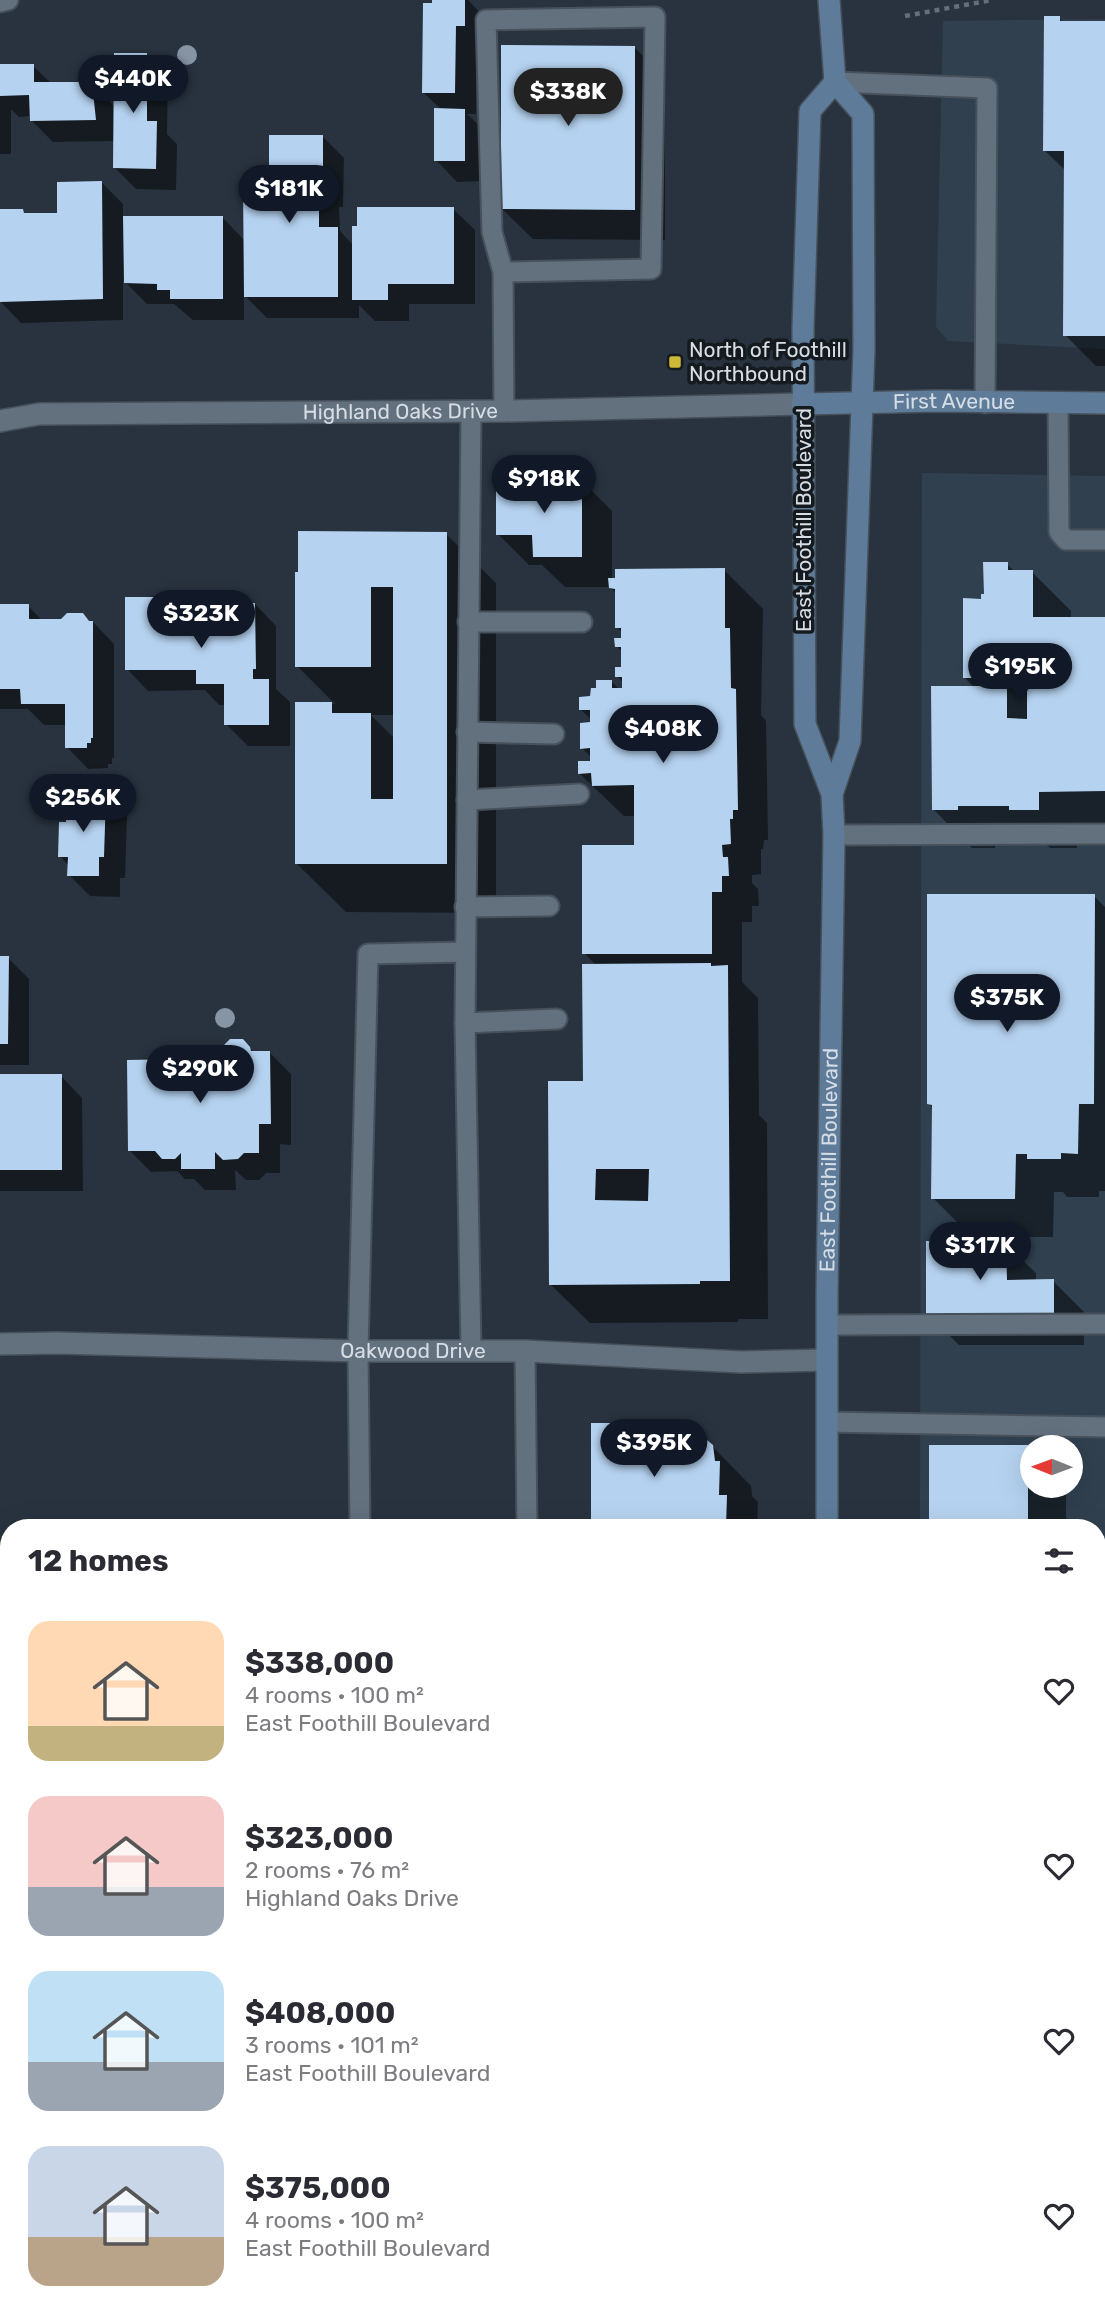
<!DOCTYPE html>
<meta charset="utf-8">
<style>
body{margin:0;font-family:Rubik,sans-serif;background:#f7f7f7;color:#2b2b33;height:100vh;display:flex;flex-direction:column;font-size:26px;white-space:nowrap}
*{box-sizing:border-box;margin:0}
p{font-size:23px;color:#7c7c81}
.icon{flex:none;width:38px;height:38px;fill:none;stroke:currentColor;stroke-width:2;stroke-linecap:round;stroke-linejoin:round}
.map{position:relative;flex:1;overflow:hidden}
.side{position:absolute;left:0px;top:1519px;width:1106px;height:798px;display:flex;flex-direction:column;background:#fff;border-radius:28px 28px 0 0;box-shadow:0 7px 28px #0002}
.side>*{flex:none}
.needle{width:46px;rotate:271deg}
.buttons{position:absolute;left:1020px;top:1435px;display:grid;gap:14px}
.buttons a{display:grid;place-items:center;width:63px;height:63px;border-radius:50%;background:#fff;box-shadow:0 7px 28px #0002;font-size:35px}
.price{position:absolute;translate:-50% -60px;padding:0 16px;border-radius:24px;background:#111827;color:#fff;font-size:23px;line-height:46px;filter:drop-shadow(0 2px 4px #0008)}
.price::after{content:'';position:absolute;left:50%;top:42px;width:21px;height:16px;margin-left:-10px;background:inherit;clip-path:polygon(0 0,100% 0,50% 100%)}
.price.active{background:#222;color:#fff}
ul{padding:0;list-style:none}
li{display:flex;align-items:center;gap:21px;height:175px;padding:0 28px}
li span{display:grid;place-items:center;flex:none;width:196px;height:140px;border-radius:21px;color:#555}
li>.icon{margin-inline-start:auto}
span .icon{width:84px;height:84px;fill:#fffc;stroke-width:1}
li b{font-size:30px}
h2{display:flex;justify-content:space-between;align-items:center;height:84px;padding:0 28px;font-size:30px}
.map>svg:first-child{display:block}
.built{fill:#30404f;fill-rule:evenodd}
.shadow{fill:#0007;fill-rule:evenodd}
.building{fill:#b5d2f0;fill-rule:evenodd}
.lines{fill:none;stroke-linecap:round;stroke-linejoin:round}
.lane-casing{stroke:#47515b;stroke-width:23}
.street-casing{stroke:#47515b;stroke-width:24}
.secondary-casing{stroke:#47515b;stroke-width:24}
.primary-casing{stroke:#47515b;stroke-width:24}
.path{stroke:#656e79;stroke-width:4.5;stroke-dasharray:5 5;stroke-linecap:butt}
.lane{stroke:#63707e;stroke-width:19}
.street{stroke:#63707e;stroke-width:21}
.secondary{stroke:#5e7c9a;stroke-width:21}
.primary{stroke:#5888b7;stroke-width:21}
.tree{fill:#8694a4}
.poi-dot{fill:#cdb938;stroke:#151a1f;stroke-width:2.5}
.labels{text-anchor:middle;stroke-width:7;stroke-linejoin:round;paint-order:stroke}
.poi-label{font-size:21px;fill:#d6dde5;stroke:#151a1f;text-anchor:start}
.street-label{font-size:21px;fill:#d6dde5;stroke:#151a1f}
</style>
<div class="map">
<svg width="1105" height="2317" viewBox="0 0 1105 2317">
<rect width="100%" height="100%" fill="#28333f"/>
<g class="built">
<polygon points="1105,19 1105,349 948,341 936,327 943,21"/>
<path d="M922,473L1105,476V2150H1097V1528H920ZM1032,1447H1071V1486H1032Z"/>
</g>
<g class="shadow">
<polygon points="433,0 468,0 486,19 486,47 476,46 476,114 467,114 486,132 485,181 457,182 436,160 442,110 424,93"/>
<polygon points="1059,18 1064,23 1105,23 1105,366 1096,366 1065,335 1066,171 1045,151"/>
<polygon points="634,47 665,78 665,240 533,239 502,209"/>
<polygon points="146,55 168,76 167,134 177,144 176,190 136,189 115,168 115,141 53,142 31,120 31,116 19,117 11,109 11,154 0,154 0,66 33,66 52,84 91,83 115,107"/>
<polygon points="322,136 344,158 343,207 339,207 340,231 353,245 453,209 475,230 475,304 409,304 409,321 375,321 359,305 359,318 267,318 244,295 244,320 193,320 174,304 147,304 123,280 123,320 21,323 0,301 0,211 22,211 26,215 59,215 102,183 123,204 123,218 223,218 245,241 261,185"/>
<polygon points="581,480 612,511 612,580 724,570 763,609 761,715 766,721 768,840 764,840 763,849 761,849 761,874 752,875 752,883 758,889 759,906 752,906 752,922 742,922 742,982 758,998 759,1115 767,1123 768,1319 738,1319 738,1322 590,1323 551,1285 588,1083 597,966 584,953 636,847 636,816 624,816 579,773 592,763 592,758 582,748 592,720 580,709 612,682 620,690 624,690 624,683 617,676 623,669 623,653 617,646 623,639 623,633 617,627 617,594 610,587 565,587 542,565 529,565 498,534 535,487"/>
<path d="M446,534L496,583V913L346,912L296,863L297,704H335L297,666L300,573ZM371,715H394V738Z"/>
<polygon points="1007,564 1015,572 1032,572 1071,611 1071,619 1105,619 1105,830 1077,830 1077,848 1050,848 1045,844 996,844 995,848 972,848 933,809 975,688 964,677 983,600"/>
<polygon points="184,599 193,608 230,608 255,604 276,626 276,689 290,702 290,746 248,746 226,724 226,705 219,705 205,690 148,691 127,669"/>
<polygon points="0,606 28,606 43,621 93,622 114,644 114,758 112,758 112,764 108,764 108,768 88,769 67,747 67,725 44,725 28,709 0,709"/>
<polygon points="105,796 127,817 125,878 120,878 120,897 90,896 69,875 69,866 60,856 68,824"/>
<polygon points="1094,896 1105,907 1105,1191 1099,1191 1099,1197 1067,1197 1063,1192 1054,1192 1053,1237 972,1237 933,1198 933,1108 929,1104"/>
<polygon points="0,958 8,958 29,979 29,1065 0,1065"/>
<polygon points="242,1041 254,1053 270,1053 291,1074 291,1145 280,1144 280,1173 266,1173 259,1180 246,1180 235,1170 236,1190 205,1190 194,1179 185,1179 177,1171 151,1172 130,1151 186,1061 224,1055"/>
<polygon points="0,1076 61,1076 82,1098 83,1191 0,1191"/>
<polygon points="1005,1243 1036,1273 1036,1281 1053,1281 1084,1312 1084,1345 959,1345 928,1314"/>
<polygon points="660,1425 669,1434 690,1434 695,1439 707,1441 751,1486 752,1496 758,1502 757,1528 593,1528"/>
<polygon points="1027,1447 1032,1453 1032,1486 1066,1486 1066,1528 934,1528 930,1524"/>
<polygon points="0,1554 9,1554 9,1665 3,1665 3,1714 0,1714"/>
<rect x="1097" y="1582" width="8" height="132"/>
<rect x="1097" y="1740" width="8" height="178"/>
<polygon points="8,1810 9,1810 9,1857 8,1856"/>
<polygon points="0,1935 9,1943 9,2053 0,2053"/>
</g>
<g class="building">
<polygon points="432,0 465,0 465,26 456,26 455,93 422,93 423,3 432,3"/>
<polygon points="1044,16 1060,16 1060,21 1105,21 1105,336 1063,336 1064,151 1043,151"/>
<polygon points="501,45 635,46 635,210 501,209"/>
<polygon points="114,53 147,53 147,121 157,121 156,169 113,168"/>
<polygon points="0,64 34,64 34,82 92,82 96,120 30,121 29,95 0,96"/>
<polygon points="434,108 465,109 465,161 434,161"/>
<polygon points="269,135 323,135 323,186 319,186 319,227 338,227 338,297 244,297 243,184 259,184 259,177 269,177"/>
<polygon points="102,181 103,299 0,302 0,209 23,209 24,213 57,213 57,182"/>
<polygon points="357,207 454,207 454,284 388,284 388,300 352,300 352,226 357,226"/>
<polygon points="123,216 223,216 223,299 170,299 170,290 157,290 157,284 124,283"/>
<polygon points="532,478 582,478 582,557 533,557 532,535 496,535 496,486 533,486"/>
<polygon points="298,531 447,532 447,864 295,864 295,702 332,702 332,713 371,713 371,799 393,799 393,587 371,587 371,667 295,667 295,572 298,572"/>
<polygon points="983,562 1008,562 1008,570 1033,570 1033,617 1105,617 1105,791 1039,792 1039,810 1009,810 1009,806 958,806 958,810 932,810 931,686 1007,686 1007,718 1027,719 1027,683 981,683 981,678 963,678 963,598 981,599 981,594 984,594"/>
<polygon points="725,568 725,628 730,628 731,688 736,689 738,810 733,810 733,819 730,819 731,844 722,845 723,857 728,857 729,876 722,876 722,892 712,892 712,954 582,954 582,845 634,845 634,785 592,786 591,773 578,774 578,761 590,761 590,748 580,749 580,723 590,722 590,710 579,710 579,697 590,696 591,688 596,688 596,680 612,680 612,688 622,688 622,677 615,677 615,667 621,667 621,647 615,647 614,638 621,638 621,628 615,628 615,589 609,588 608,578 615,578 615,569"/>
<polygon points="125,597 184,597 184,606 229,606 229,603 255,603 256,669 253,669 253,679 269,679 269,725 224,725 224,684 196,684 196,670 125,670"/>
<polygon points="0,604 29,604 29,619 61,619 67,613 83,613 89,621 93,621 93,738 91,738 91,743 87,743 87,748 65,748 65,704 21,704 20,689 0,689"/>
<polygon points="67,793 106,794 104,857 99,857 99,876 67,876 68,857 58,857 59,822 66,822"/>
<polygon points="927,894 1095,894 1094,1104 1079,1104 1078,1154 1061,1153 1061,1159 1027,1159 1027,1154 1016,1154 1015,1199 931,1199 932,1105 927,1104"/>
<polygon points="0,956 9,956 8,1044 0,1044"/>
<path d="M711,963V966L728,965L730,1281H700V1284L549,1285L548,1081H583L582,964ZM596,1169H649L648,1201L595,1200Z"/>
<polygon points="230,1039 243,1039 250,1047 251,1051 270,1051 271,1124 259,1124 259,1153 244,1153 238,1159 223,1160 215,1152 215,1169 181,1169 181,1153 175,1159 162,1159 155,1151 128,1151 127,1060 184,1059 184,1054 222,1053 222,1047"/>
<rect x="0" y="1074" width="62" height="96"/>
<polygon points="926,1241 1006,1241 1007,1280 1054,1279 1054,1315 926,1315"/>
<polygon points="591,1423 660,1423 661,1432 691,1432 691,1436 707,1440 713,1445 715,1461 720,1461 719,1495 727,1495 726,1528 591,1528"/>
<polygon points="929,1445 1028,1445 1028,1524 929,1525"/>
<rect x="0" y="1552" width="9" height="92"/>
<rect x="1097" y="1581" width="8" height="95"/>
<rect x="1097" y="1738" width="8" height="150"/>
<rect x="0" y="1961" width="9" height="71"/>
</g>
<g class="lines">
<g class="lane-casing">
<g id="lane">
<polyline points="0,2 8,0"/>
<polyline points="835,82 987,88 985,403"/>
<polyline points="503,272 492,232 486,20 655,17 651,269 503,272 504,411"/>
<polyline points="1058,403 1059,532 1066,540 1105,540"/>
<polyline points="471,411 465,1023 471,1350"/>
<polyline points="468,622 582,622"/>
<polyline points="467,732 554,734"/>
<polyline points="467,800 579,794"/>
<polyline points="834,835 1105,834"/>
<polyline points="465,907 549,906"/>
<polyline points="465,1023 557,1019"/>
<polyline points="827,1325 1105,1324"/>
<polyline points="525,1351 527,1528"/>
<polyline points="827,1422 1105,1427"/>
<polyline points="360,1528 358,1351 368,954 465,952"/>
<polyline points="1097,1556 1105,1556"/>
<polyline points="1097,1937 1105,1937"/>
<polyline points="1015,2308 1015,2317"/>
<polyline points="358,2317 358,2308"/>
</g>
</g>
<g class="street-casing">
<g id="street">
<path id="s1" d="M0,421L39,414L504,411L802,404"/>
<path id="s2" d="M0,1344L58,1343L358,1351H525L741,1362L827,1360"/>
</g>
</g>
<g class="secondary-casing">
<g id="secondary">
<polyline points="829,0 835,82 863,114 864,349 850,741 832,794"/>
<path id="s3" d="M802,404L937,401L1105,403"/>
<path id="s4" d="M827,1528V1296L834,835L832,794L805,724L803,328L810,111L835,82"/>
<polyline points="0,2203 9,2203"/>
<polyline points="0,2306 9,2306"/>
</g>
</g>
<g class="primary-casing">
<g id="primary">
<polyline points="1097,2211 1105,2211"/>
<polyline points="1097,2307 1105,2307"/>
<polyline points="833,2308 837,2317"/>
</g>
</g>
<polyline class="path" points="905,16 992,0"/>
<use href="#lane" class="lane"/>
<use href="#street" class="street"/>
<use href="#secondary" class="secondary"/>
<use href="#primary" class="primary"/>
</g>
<g class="tree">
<circle cx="187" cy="55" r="10"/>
<circle cx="225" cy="1018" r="10"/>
</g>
<rect class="poi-dot" x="668" y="355" width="14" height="14" rx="3.5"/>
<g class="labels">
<g class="poi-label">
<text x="689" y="357">North of Foothill<tspan x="689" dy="24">Northbound</tspan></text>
</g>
<g class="street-label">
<text dy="7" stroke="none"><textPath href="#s3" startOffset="152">First Avenue</textPath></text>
<text dy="7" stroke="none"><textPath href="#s1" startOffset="401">Highland Oaks Drive</textPath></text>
<text transform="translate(804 520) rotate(-90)" y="7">East Foothill Boulevard</text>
<text dy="7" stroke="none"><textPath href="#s4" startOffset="368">East Foothill Boulevard</textPath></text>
<text dy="7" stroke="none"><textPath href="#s2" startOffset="413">Oakwood Drive</textPath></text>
</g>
</g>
</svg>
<div class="buttons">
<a><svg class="needle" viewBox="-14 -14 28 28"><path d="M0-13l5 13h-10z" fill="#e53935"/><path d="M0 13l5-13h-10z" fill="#7c7c81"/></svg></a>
</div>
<b class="price" style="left:133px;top:115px">$440K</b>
<b class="price active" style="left:568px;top:128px">$338K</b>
<b class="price" style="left:289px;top:225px">$181K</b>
<b class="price" style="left:544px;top:515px">$918K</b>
<b class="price" style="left:201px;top:650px">$323K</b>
<b class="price" style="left:1020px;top:703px">$195K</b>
<b class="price" style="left:663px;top:765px">$408K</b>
<b class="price" style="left:83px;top:834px">$256K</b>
<b class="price" style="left:1007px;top:1034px">$375K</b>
<b class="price" style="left:200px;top:1105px">$290K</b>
<b class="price" style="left:980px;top:1282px">$317K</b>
<b class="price" style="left:654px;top:1479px">$395K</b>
<section class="side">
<h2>12 homes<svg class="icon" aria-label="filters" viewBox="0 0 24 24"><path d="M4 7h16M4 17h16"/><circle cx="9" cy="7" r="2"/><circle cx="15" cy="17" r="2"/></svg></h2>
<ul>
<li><span style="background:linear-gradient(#ffd9b3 75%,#c2b280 0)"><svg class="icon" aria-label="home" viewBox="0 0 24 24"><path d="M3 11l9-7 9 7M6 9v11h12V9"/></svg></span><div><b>$338,000</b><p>4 rooms · 100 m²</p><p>East Foothill Boulevard</p></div><svg class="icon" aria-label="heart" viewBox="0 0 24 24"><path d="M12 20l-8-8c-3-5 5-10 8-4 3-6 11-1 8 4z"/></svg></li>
<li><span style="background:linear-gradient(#f6c9c9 65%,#9aa5b1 0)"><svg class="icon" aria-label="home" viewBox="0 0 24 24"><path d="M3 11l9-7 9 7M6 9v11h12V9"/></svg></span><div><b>$323,000</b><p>2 rooms · 76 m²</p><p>Highland Oaks Drive</p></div><svg class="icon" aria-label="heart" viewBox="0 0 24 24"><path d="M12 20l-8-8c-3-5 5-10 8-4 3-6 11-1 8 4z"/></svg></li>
<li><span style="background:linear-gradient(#bfe0f5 65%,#9aa5b1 0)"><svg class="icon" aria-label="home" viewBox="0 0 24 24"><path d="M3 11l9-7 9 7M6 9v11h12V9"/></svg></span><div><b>$408,000</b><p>3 rooms · 101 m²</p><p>East Foothill Boulevard</p></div><svg class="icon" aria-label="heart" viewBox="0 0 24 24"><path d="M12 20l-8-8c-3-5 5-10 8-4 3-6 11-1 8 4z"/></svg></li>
<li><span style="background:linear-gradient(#c9d6e8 65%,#b9a48a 0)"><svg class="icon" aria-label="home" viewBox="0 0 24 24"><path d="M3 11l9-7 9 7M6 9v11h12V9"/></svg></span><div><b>$375,000</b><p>4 rooms · 100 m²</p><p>East Foothill Boulevard</p></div><svg class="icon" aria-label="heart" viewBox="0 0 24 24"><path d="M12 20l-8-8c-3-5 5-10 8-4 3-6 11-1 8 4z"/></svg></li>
</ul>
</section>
</div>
